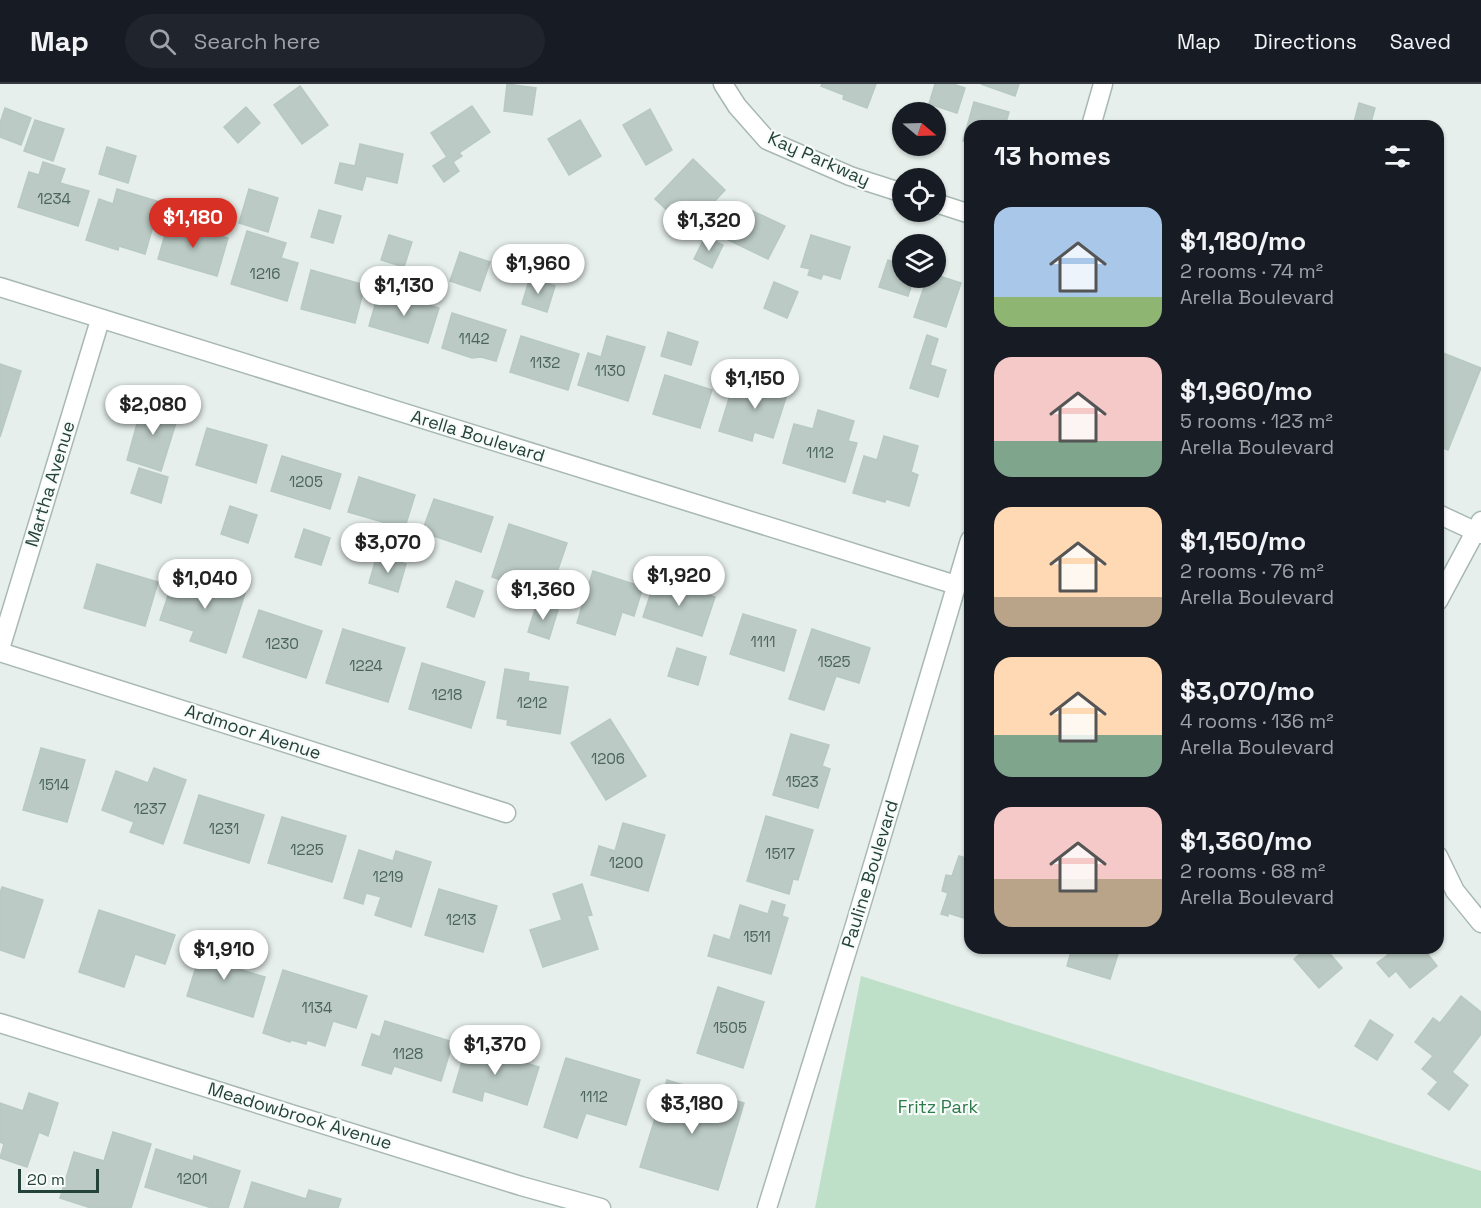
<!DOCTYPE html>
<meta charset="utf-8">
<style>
body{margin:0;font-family:"Space Grotesk",sans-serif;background:#20242c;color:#f1f3f6;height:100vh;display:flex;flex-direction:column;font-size:22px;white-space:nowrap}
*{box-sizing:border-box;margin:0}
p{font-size:20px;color:#9ea1a6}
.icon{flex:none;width:33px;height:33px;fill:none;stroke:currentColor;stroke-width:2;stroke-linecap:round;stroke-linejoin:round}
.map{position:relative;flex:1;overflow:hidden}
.side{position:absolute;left:964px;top:36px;width:480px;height:834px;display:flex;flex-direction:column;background:#171b24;border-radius:18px;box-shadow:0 2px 4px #0004}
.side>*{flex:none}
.needle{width:39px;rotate:109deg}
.fabs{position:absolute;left:892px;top:18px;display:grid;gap:12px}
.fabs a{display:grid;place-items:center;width:54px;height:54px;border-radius:50%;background:#171b24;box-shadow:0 2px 4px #0004;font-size:30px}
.scale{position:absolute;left:18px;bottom:15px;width:81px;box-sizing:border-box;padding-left:6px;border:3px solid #24423a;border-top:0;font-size:16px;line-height:21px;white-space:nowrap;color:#24423a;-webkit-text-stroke:4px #f7fbf9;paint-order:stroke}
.price{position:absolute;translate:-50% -51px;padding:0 14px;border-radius:21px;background:#fff;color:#222;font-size:20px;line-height:39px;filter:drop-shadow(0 2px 3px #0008)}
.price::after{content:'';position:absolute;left:50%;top:36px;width:18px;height:14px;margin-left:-9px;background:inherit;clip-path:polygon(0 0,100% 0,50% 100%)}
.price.active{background:#d93025;color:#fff}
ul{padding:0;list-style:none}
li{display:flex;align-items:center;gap:18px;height:150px;padding:0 30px}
li span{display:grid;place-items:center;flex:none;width:168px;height:120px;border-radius:18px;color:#555}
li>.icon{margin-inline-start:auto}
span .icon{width:72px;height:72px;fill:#fffc;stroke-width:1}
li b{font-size:26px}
h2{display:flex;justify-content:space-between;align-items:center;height:72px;padding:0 30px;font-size:26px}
header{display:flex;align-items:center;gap:36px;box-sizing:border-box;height:84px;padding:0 30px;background:#171b24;border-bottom:2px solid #363941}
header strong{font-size:28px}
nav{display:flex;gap:33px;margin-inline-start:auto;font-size:21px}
.search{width:420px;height:54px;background:#20242c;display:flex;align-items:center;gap:15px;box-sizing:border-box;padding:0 21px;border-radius:33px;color:#9ea1a6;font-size:22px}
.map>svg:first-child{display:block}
.green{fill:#bfe0c8}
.building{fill:#bbcac4;stroke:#b8c9c2;stroke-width:1.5}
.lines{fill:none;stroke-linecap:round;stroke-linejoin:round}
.minor-casing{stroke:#a8b8b2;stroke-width:21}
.tertiary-casing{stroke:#a8b8b2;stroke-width:21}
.minor{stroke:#fff;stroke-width:18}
.tertiary{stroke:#fff;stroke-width:18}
.labels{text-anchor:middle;stroke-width:4.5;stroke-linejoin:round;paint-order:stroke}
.number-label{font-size:15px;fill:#4a645c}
.street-label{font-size:18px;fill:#24423a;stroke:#f7fbf9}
.park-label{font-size:18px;fill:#2d7a4b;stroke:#f7fbf9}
</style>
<header>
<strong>Map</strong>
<div class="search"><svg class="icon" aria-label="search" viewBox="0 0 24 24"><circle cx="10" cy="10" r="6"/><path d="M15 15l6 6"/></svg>Search here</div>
<nav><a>Map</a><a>Directions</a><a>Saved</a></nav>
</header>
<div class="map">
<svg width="1481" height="1124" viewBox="0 0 1481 1124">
<rect width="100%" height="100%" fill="#e6efeb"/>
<polygon class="green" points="861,892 1481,1087 1481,1124 815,1124"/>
<g class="building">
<polygon points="507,0 536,4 532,31 504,27"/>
<polygon points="822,0 876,0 867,24 843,15 844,11 821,2"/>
<polygon points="935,0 953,0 965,4 957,29 929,20"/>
<polygon points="981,0 1019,0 1015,12"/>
<polygon points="300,2 328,41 302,60 274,21"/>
<polygon points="974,18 1009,28 1005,42 970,42 970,59 963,57"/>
<polygon points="1359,19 1375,24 1370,42 1353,42"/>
<polygon points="472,22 490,48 459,69 462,72 453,78 459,87 444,98 433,82 447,73 431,49"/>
<polygon points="246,23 260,39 238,59 224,43"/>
<polygon points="5,24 31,34 21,61 0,53 0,39"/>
<polygon points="650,25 672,66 646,81 623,41"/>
<polygon points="35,36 64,45 53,77 24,67"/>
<polygon points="580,36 601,72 569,91 548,55"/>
<polygon points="360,60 403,70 397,99 366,92 362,106 335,99 340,79 355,82"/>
<polygon points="107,63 136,72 128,99 99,90"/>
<polygon points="693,75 725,106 688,146 655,115"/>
<polygon points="43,78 65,85 60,99 89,107 78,142 18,123 29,88 39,91"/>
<polygon points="117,105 160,118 145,170 119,162 118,166 86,156 99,115 113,120"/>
<polygon points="249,105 278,114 268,148 239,139"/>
<polygon points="744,123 785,142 768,175 728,156"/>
<polygon points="319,126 341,132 333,159 311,153"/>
<polygon points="169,137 228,154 217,192 158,175"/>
<polygon points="247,147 286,159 281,174 298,179 287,217 231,200"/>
<polygon points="389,151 412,158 404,183 381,176"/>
<polygon points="811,151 850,163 840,195 823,190 821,195 808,191 810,185 801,183"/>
<polygon points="705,153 723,161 712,184 694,175"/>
<polygon points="460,168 490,178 480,207 450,197"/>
<polygon points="888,176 903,182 903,194 914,194 908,212 879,203"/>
<polygon points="311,186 365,201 355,239 301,225"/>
<polygon points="936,191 961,199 946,243 914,233 927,194 936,194"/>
<polygon points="530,193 555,202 547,228 522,220"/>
<polygon points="774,198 798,208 787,234 764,224"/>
<polygon points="379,207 439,224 428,259 369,242"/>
<polygon points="452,229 506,246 496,277 481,273 472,274 442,264"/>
<polygon points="668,248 698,258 691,281 661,272"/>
<polygon points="927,251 938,255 930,281 946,286 938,313 910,304"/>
<polygon points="521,252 579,270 568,306 510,288"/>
<polygon points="607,252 645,263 628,317 578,301 588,269 601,273"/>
<polygon points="1438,267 1481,284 1448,366 1438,362"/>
<polygon points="0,280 21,287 0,353"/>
<polygon points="665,291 712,306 700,344 653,330"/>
<polygon points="750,292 789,304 773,354 754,348 752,357 719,347 731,308 744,311"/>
<polygon points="143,318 179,329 161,387 127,376"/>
<polygon points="818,326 854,337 848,357 857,359 845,398 783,379 794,340 813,345"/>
<polygon points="207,344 267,361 256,399 196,381"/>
<polygon points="884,352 918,362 911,388 918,391 909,422 886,415 885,418 853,409 864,372 877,376"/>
<polygon points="282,372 341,390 330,425 271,407"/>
<polygon points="139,384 168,393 161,419 131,409"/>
<polygon points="359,393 415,411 399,462 380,457 386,439 348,428"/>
<polygon points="434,415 493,433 481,468 422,448"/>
<polygon points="230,422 257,431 248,459 221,450"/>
<polygon points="509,440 567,459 549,512 492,493"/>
<polygon points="304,445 330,454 321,481 295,473"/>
<polygon points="377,471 406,480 398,508 369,499"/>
<polygon points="97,480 158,498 145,542 84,524"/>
<polygon points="176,487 195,493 190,507 208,513 214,492 247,503 226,569 190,557 194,547 160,536"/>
<polygon points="593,487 643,503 634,532 622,528 615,551 577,539"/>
<polygon points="656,493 715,513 702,552 643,533"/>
<polygon points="456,497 483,507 474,533 447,523"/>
<polygon points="537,519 558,526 549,555 528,548"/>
<polygon points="259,526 322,547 306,594 243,573"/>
<polygon points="743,530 796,546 784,587 730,570"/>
<polygon points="343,545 405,564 388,618 326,599"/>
<polygon points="812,545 870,564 859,599 836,592 824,626 789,615"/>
<polygon points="677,564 706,573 698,601 668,592"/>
<polygon points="422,579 485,598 471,644 409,625"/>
<polygon points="505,585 529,589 528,597 568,603 560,650 507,641 508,636 497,634"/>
<polygon points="610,635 646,692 606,716 571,659"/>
<polygon points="791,650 829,661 822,682 830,685 818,724 773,711"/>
<polygon points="41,664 85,676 67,738 23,726"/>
<polygon points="154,684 186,696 163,760 130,748 134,738 102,726 116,687 148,699"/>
<polygon points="199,711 264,731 249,779 184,759"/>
<polygon points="766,732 813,746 798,796 793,795 789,810 747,797"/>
<polygon points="282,733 346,752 332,798 268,779"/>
<polygon points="623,739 665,751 648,807 591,791 599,762 615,767"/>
<polygon points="359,766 393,777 396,767 431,778 411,843 375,831 381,813 366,809 363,820 344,814"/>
<polygon points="959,772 970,775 970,836 948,829 948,832 941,830 948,809 942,807 946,791 952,792"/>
<polygon points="582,800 592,831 587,832 598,865 543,883 530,846 562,836 553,810"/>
<polygon points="2,803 43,816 24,874 0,866 0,809"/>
<polygon points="439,805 497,822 483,868 425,851"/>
<polygon points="772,817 785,821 782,832 788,834 771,890 708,872 714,851 730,856 740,821 768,830"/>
<polygon points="99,826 175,851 165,880 135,870 124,903 79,888"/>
<polygon points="205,854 234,863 228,882 265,893 253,933 187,912"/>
<polygon points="1072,864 1120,864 1110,895 1067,882"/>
<polygon points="1307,864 1325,864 1342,884 1319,904 1294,875"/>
<polygon points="1382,864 1423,864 1437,882 1410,904 1396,887 1389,893 1377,879 1388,871"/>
<polygon points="283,886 367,912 356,944 333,937 325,962 307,956 306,960 291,956 290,958 263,949"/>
<polygon points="718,903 764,918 743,984 697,969"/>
<polygon points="1461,912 1481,928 1481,950 1452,988 1468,1001 1449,1026 1428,1010 1438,998 1422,985 1433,972 1415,958 1433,934 1440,939"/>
<polygon points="1370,936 1393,951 1377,976 1355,962"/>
<polygon points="385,937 453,958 441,997 394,982 391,990 362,981 372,950 380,953"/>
<polygon points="467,961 539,983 527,1021 484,1007 482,1017 453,1008"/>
<polygon points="566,974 640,996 626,1041 586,1029 577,1054 544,1043"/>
<polygon points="667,996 744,1019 718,1106 640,1083"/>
<polygon points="29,1009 58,1019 48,1052 39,1048 27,1083 0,1074 4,1060 0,1058 0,1019 23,1027"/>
<polygon points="113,1048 151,1060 131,1124 91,1124 60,1114 74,1068 104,1077"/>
<polygon points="156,1065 193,1077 194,1072 240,1087 228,1124 212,1124 145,1103"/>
<polygon points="252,1098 306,1115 309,1106 341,1115 338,1124 244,1124"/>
</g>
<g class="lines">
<g class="minor-casing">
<g id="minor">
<polyline points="723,0 737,22 767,56 850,92 903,109"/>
<polyline points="936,119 970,130"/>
<polyline points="0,203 956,501"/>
<polyline points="1438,430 1481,450"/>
<polyline points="1438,517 1481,437"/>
<polyline points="0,565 100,236"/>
<polyline points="0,568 506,729"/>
<polyline points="1438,772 1455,807 1481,839"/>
<polyline points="0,939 521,1102 601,1124"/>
</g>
</g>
<g class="tertiary-casing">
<g id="tertiary">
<polyline points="1091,42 1103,0"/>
<polyline points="767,1124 855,841 970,456"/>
</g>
</g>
<use href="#minor" class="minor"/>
<use href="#tertiary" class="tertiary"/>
</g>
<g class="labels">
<g class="number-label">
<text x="54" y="120">1234</text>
<text x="265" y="195">1216</text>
<text x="474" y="260">1142</text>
<text x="545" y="284">1132</text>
<text x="610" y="292">1130</text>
<text x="820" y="374">1112</text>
<text x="306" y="403">1205</text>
<text x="763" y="563">1111</text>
<text x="282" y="565">1230</text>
<text x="834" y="583">1525</text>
<text x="366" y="587">1224</text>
<text x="447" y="616">1218</text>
<text x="532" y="624">1212</text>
<text x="608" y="680">1206</text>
<text x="802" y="703">1523</text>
<text x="54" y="706">1514</text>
<text x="150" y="730">1237</text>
<text x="224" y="750">1231</text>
<text x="307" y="771">1225</text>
<text x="780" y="775">1517</text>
<text x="626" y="784">1200</text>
<text x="388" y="798">1219</text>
<text x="461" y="841">1213</text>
<text x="757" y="858">1511</text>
<text x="317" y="929">1134</text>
<text x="730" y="949">1505</text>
<text x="408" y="975">1128</text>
<text x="594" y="1018">1112</text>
<text x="192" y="1100">1201</text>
</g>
<g class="street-label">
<text transform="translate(819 75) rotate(24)" y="6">Kay Parkway</text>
<text transform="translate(478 352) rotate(17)" y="6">Arella Boulevard</text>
<text transform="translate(50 400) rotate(-73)" y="6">Martha Avenue</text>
<text transform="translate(253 648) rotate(18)" y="6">Ardmoor Avenue</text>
<text transform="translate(870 790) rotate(-73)" y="6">Pauline Boulevard</text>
<text transform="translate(300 1032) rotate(17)" y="6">Meadowbrook Avenue</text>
</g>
<g class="park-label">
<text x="938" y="1029">Fritz Park</text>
</g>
</g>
</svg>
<div class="fabs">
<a><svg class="needle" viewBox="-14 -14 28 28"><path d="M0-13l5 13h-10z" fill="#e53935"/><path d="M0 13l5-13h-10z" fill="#9ea1a6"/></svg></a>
<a><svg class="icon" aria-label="locate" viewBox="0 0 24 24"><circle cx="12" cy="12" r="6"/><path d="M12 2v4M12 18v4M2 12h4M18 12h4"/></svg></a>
<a><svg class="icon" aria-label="layers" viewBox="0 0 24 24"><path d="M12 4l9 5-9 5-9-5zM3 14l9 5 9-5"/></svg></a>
</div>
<div class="scale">20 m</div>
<b class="price active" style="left:193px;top:165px">$1,180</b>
<b class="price" style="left:709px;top:168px">$1,320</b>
<b class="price" style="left:538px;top:211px">$1,960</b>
<b class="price" style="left:404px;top:233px">$1,130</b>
<b class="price" style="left:755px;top:326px">$1,150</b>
<b class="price" style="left:153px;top:352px">$2,080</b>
<b class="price" style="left:388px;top:490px">$3,070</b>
<b class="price" style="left:679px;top:523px">$1,920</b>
<b class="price" style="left:205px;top:526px">$1,040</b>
<b class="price" style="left:543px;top:537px">$1,360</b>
<b class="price" style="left:224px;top:897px">$1,910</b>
<b class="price" style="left:495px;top:992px">$1,370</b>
<b class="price" style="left:692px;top:1051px">$3,180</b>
<section class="side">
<h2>13 homes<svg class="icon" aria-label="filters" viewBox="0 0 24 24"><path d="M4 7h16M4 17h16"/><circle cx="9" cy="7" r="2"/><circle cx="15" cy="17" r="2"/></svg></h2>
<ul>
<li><span style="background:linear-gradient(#a9c7e8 75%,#8fb573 0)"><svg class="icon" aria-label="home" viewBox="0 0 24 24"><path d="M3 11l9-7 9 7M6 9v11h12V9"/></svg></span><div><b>$1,180/mo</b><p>2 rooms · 74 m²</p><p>Arella Boulevard</p></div></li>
<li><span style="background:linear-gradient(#f6c9c9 70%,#7fa58c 0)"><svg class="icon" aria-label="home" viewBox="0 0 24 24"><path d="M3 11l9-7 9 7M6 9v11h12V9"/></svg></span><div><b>$1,960/mo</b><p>5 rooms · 123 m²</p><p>Arella Boulevard</p></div></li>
<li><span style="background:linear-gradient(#ffd9b3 75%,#b9a48a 0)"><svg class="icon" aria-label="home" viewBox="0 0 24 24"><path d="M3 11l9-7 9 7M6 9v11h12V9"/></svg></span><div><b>$1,150/mo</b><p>2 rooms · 76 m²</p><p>Arella Boulevard</p></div></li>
<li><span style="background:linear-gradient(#ffd9b3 65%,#7fa58c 0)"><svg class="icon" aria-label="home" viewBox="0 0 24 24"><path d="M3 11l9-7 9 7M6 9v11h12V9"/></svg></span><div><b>$3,070/mo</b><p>4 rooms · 136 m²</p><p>Arella Boulevard</p></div></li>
<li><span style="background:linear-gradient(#f6c9c9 60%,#b9a48a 0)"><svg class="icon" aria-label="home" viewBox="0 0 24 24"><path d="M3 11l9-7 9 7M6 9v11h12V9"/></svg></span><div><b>$1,360/mo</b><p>2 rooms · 68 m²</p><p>Arella Boulevard</p></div></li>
</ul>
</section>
</div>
